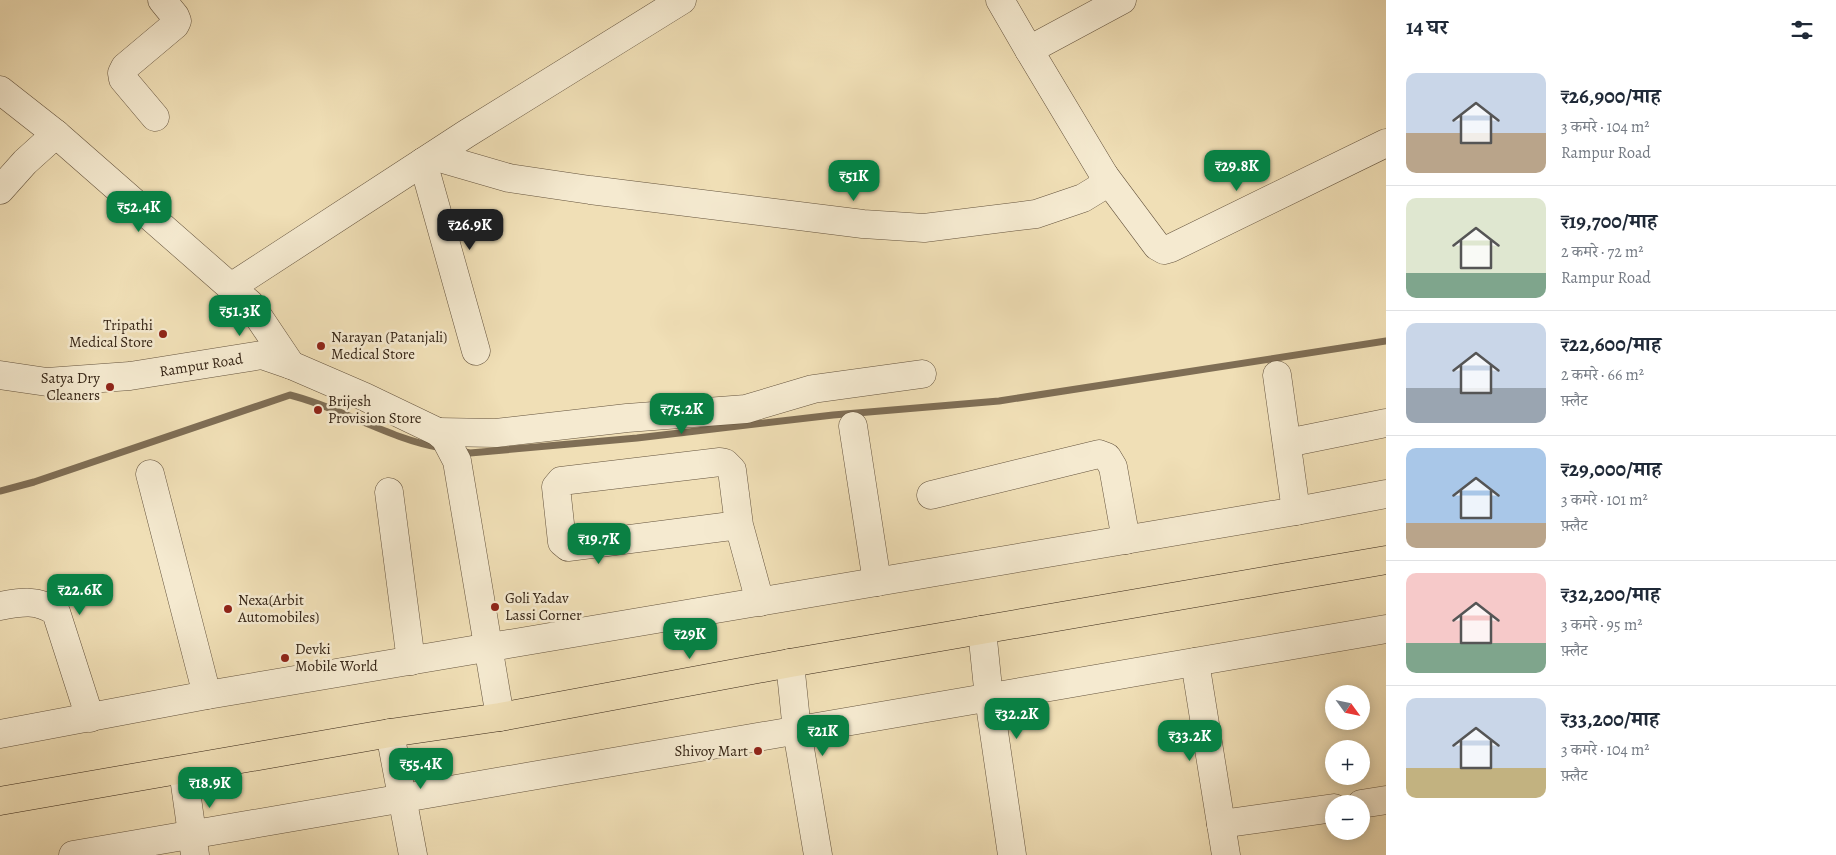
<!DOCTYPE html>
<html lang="hi">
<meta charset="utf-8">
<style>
body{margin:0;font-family:Alegreya,"Noto Serif Devanagari",serif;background:#f2f2f3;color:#1f2937;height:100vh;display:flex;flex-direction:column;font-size:19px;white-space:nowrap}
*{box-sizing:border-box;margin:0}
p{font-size:16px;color:#747a83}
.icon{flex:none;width:28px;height:28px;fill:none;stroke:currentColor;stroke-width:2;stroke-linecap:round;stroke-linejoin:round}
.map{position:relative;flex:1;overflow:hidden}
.side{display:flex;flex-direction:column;background:#fff;width:450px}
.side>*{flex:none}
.needle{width:32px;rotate:123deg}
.tools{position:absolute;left:1325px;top:685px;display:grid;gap:10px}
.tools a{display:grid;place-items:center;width:45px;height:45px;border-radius:50%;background:#fff;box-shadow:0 2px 12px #0003;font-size:25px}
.price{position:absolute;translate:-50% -42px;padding:0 11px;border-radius:10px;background:#0b8043;color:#fff;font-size:16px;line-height:32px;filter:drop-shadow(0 1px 2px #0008)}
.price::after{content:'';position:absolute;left:50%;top:30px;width:15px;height:11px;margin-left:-8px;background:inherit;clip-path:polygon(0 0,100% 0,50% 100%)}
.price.on{background:#222;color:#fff}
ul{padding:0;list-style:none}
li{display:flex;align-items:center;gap:15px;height:125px;padding:0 20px}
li+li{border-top:1px solid #e0e1e3}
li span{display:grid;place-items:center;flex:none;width:140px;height:100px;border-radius:10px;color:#555}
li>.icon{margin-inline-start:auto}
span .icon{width:60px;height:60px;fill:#fffc;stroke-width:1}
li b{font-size:21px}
h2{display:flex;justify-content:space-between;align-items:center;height:60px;padding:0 20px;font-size:21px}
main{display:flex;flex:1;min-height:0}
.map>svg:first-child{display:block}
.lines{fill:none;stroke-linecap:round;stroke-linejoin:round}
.stream{stroke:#7f6e55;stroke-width:7}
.minor-casing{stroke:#64533d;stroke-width:29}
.major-casing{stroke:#352415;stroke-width:29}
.minor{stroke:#f5ead0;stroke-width:28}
.major{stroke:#f0dfb6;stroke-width:28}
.poi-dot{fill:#8f2418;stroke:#f5ead0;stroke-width:2}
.labels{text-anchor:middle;stroke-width:5;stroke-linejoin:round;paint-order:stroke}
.poi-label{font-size:15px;fill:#352415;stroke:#f5ead0;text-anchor:start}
.street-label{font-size:15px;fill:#352415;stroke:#f5ead0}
</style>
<main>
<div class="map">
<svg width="1386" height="855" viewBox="0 0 1386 855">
<rect width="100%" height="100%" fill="#f0dfb6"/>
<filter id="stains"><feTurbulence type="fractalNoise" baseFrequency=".004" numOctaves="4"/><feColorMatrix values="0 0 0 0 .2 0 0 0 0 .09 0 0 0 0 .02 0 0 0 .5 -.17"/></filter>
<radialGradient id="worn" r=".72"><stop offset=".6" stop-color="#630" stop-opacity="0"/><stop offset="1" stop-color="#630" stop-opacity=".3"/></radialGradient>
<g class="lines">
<g class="stream">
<polyline points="460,451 470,453 637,438 833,415 999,401 1386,341"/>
<path d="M0,491L34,482L290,395C342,408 389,439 442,448"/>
</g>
<g class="minor-casing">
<g id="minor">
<polyline points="1029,50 1122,0"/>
<polyline points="0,90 56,134 250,304 291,365"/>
<polyline points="155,117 123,79 122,73 125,67 175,25 177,21 175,16 162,0"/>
<polyline points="433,156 509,178 590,190 863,224 924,228 1036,214 1083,198 1101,187 1104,175 1029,50 1000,0"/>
<polyline points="423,162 476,351"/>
<polyline points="1104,175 1157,246 1164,250 1171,248 1386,143"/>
<polyline points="0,190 25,162 56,134"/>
<polyline points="231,287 466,134 682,0"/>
<polyline points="0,375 47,382 130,376 262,355 291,365 365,397 438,432 445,438 457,461 500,717"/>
<polyline points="1277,375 1296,511"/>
<polyline points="853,426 877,582"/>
<polyline points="438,432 496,433 627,418 746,409 813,389 922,374"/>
<polyline points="1287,443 1386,423"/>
<polyline points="150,474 207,695"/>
<polyline points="389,492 411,661"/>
<polyline points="931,495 1099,454 1107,457 1113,467 1126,540"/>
<polyline points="739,525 568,547 562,542 556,487 561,481 720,462 725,463 732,470 739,525 760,602"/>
<path d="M0,606C21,602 38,599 56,612L90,718"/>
<polyline points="982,630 989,698 1012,855"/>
<polyline points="1195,662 1226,855"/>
<polyline points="790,663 797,731 818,855"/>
<polyline points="390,733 413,855"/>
<polyline points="0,734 207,695 1296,511 1386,494"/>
<polyline points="183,770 195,855"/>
<polyline points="1361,804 1386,800"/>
<polyline points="1221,824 1334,808"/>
<polyline points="73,855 1386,629"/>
</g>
</g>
<g class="major-casing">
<polyline id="major" points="0,801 390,733 500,717 790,663 1386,560"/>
</g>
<use href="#minor" class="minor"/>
<use href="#major" class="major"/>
</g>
<g class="poi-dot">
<circle cx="163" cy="334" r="5"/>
<circle cx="321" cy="346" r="5"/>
<circle cx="110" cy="387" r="5"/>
<circle cx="318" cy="410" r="5"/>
<circle cx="495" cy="607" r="5"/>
<circle cx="228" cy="609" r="5"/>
<circle cx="285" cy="658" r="5"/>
<circle cx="758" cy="751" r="5"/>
</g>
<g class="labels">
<g class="poi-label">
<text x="153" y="330" text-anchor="end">Tripathi<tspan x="153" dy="17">Medical Store</tspan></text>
<text x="331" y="342">Narayan (Patanjali)<tspan x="331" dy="17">Medical Store</tspan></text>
<text x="100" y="383" text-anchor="end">Satya Dry<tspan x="100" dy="17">Cleaners</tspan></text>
<text x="328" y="406">Brijesh<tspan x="328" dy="17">Provision Store</tspan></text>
<text x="505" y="603">Goli Yadav<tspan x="505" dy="17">Lassi Corner</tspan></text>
<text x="238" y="605">Nexa(Arbit<tspan x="238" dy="17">Automobiles)</tspan></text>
<text x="295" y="654">Devki<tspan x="295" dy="17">Mobile World</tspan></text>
<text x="748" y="756" text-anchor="end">Shivoy Mart</text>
</g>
<g class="street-label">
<text transform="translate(201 365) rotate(-9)" y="5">Rampur Road</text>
</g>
</g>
<rect width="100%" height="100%" filter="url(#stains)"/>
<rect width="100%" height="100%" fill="url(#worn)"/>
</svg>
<div class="tools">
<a><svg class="needle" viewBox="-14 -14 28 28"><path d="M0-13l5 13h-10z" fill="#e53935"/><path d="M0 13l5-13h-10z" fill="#747a83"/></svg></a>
<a>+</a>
<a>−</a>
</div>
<b class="price" style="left:1237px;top:192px">₹29.8K</b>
<b class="price" style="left:854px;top:202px">₹51K</b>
<b class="price" style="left:139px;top:233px">₹52.4K</b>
<b class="price on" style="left:470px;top:251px">₹26.9K</b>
<b class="price" style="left:240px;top:337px">₹51.3K</b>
<b class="price" style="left:682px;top:435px">₹75.2K</b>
<b class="price" style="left:599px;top:565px">₹19.7K</b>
<b class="price" style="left:80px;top:616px">₹22.6K</b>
<b class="price" style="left:690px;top:660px">₹29K</b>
<b class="price" style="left:1017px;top:740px">₹32.2K</b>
<b class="price" style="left:823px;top:757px">₹21K</b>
<b class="price" style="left:1190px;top:762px">₹33.2K</b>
<b class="price" style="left:421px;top:790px">₹55.4K</b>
<b class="price" style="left:210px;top:809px">₹18.9K</b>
</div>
<section class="side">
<h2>14 घर<svg class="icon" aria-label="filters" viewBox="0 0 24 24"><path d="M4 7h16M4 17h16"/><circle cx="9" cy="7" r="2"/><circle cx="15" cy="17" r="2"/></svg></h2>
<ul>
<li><span style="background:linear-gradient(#c9d6e8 60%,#b9a48a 0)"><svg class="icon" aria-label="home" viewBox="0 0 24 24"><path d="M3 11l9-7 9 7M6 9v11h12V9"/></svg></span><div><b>₹26,900/माह</b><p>3 कमरे · 104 m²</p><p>Rampur Road</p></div></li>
<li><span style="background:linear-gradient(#dfe7d0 75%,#7fa58c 0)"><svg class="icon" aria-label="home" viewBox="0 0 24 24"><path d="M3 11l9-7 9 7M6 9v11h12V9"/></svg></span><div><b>₹19,700/माह</b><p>2 कमरे · 72 m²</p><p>Rampur Road</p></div></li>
<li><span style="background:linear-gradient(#c9d6e8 65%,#9aa5b1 0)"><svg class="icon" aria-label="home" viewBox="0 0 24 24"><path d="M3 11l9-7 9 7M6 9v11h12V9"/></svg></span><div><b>₹22,600/माह</b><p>2 कमरे · 66 m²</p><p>फ़्लैट</p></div></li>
<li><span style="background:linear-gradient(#a9c7e8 75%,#b9a48a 0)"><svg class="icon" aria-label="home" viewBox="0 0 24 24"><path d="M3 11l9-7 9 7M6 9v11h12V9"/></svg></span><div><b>₹29,000/माह</b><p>3 कमरे · 101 m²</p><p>फ़्लैट</p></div></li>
<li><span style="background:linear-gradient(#f6c9c9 70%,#7fa58c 0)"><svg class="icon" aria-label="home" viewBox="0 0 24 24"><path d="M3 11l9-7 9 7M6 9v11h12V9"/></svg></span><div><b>₹32,200/माह</b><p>3 कमरे · 95 m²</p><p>फ़्लैट</p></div></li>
<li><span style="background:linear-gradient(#c9d6e8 70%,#c2b280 0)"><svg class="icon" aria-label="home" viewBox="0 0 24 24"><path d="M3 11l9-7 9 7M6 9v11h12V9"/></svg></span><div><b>₹33,200/माह</b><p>3 कमरे · 104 m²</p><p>फ़्लैट</p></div></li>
</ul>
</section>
</main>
